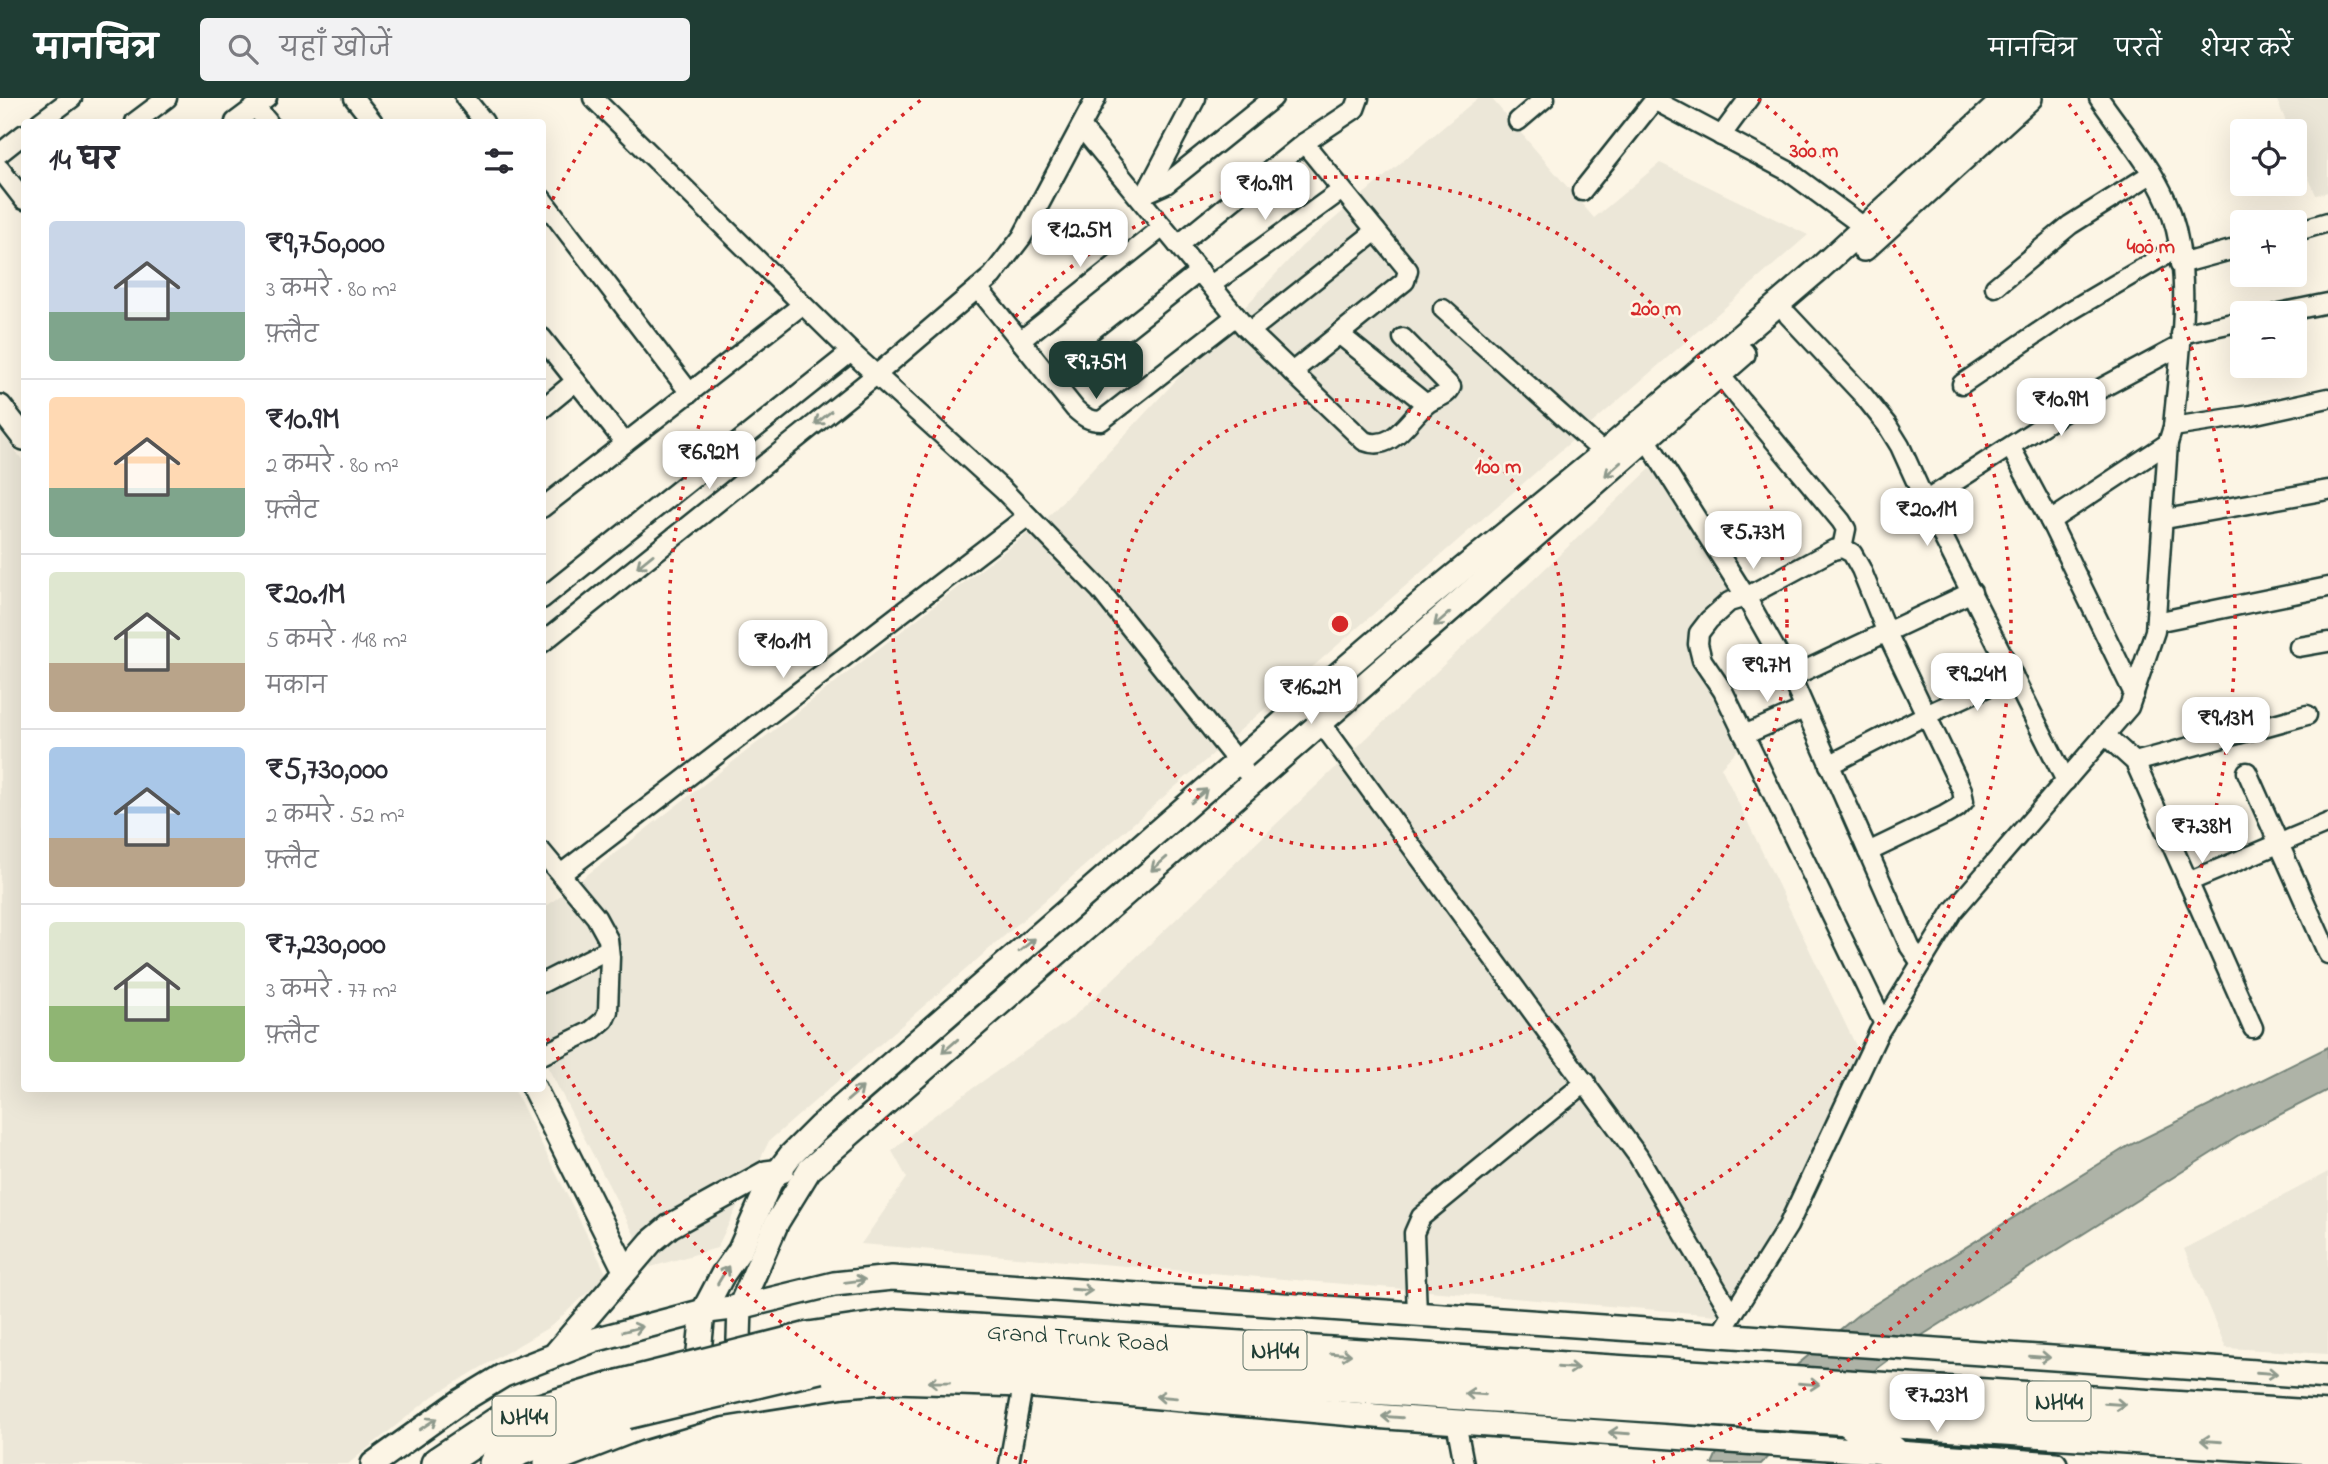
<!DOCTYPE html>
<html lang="hi">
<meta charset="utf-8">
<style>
body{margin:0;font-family:"Indie Flower","Playpen Sans Deva",sans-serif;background:#f2f2f3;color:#2b2b33;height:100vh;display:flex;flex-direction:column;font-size:26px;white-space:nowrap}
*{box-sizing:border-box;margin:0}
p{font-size:23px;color:#7c7c81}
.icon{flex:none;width:38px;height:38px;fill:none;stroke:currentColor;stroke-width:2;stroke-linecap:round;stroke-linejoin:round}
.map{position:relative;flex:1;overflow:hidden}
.drawer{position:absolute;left:21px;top:21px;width:525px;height:973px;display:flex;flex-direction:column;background:#fff;border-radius:7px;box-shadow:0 7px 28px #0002}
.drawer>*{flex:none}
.buttons{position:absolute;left:2230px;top:21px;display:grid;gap:14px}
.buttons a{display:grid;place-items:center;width:77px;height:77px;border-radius:7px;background:#fff;box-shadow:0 7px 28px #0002;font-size:35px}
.price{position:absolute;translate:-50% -60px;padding:0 16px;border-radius:14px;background:#fff;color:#222;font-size:23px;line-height:46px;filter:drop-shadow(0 2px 4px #0008)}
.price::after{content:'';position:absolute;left:50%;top:42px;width:21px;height:16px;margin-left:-10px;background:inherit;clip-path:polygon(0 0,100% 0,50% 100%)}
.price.selected{background:#1f3d34;color:#fff}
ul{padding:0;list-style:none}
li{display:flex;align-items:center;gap:21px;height:175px;padding:0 28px}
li+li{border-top:2px solid #e1e1e2}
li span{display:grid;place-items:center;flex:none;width:196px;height:140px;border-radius:7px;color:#555}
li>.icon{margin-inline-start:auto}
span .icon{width:84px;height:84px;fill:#fffc;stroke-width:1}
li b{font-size:30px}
h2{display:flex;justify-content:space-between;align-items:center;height:84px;padding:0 28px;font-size:30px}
header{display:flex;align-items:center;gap:42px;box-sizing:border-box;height:98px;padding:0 35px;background:#1f3d34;color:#fff}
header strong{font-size:33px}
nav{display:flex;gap:38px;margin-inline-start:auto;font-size:24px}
.search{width:490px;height:63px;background:#f2f2f3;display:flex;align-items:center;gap:18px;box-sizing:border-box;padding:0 24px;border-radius:7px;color:#7c7c81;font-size:26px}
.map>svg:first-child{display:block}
.built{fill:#ece7d8}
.water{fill:#aeb3a7;stroke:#758479;stroke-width:2}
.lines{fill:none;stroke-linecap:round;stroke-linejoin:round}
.minor-casing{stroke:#1f3d34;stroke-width:23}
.tertiary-casing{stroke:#1f3d34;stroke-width:28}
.motorway-casing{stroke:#1f3d34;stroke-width:38}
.minor{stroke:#fcf5e5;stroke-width:18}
.tertiary{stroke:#fcf5e5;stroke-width:23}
.motorway{stroke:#fcf5e5;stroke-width:33}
.motorway-bridge-casing{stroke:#1f3d34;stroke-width:38;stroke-linecap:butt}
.motorway-bridge{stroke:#fcf5e5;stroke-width:33}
.oneway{stroke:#8e998c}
.ring{fill:none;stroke:#d62828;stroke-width:3.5;stroke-dasharray:3.5 7}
.labels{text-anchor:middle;stroke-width:5;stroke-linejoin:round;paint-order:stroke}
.shield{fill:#fcf5e5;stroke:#617469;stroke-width:2}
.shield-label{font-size:23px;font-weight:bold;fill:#1f3d34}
.street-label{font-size:24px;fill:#1f3d34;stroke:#fcf5e5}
.centre{fill:#d62828;stroke:#fcf5e5;stroke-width:3.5}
.ring-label{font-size:21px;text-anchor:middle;font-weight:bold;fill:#d62828;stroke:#fcf5e5;stroke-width:5;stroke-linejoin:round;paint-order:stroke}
</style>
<header>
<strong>मानचित्र</strong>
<div class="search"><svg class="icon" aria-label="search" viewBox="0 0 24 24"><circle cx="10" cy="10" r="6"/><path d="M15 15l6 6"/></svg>यहाँ खोजें</div>
<nav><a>मानचित्र</a><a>परतें</a><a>शेयर करें</a></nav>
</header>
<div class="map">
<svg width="2328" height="1366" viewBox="0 0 2328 1366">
<rect width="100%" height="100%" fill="#fcf5e5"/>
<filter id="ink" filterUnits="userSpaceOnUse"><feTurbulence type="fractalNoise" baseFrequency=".0143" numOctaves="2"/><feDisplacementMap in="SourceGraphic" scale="14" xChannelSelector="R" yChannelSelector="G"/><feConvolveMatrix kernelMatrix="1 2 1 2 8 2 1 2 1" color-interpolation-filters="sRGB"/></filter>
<g filter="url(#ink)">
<g class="built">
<polygon points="1478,0 1491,0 1594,120 1660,65 1808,137 769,1043 717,1150 651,1169 543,960 543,811 1046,421 1302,148"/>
<polygon points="2276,0 2328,0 2328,94 2316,97 2294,44 2294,33 2290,33"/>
<polygon points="0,333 24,364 24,990 514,991 607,1177 551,1228 433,1298 348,1366 0,1366"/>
<polygon points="1652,369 1733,486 1688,546 1743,646 1721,669 1859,954 1775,1135 1717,1217 861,1146 907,1080 892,1053 922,1026 1071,921"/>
<polygon points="2328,1074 2328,1256 2226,1250 2184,1151"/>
</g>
<polygon class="water" points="2328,949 2328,992 2242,1036 1921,1238 1790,1335 1761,1366 1712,1366 1716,1357 1758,1299 1859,1216 2128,1048"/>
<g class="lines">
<g class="minor-casing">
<g id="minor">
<polyline points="354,0 373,24"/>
<polyline points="465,0 484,24"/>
<polyline points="593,0 851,254 1003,392 1100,492 1244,672"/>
<polyline points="1654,2 1788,73 1875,137"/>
<polyline points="255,9 268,24"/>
<polyline points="1518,23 1545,0"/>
<polyline points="40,24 72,0"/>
<polyline points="135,24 167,0"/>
<polyline points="235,24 267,0"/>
<path d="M1081,29L1245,229L1364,343C1394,355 1409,319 1428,305C1436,299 1447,299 1451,289L1403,240"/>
<polyline points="1721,38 1749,0"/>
<polyline points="0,55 24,36"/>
<polyline points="0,71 24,102"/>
<polyline points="1582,93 1656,0"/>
<polyline points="1146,95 1166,86 1273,0"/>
<polyline points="1145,97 1196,0"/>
<polyline points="542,101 690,295"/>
<polyline points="2294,134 2328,124"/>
<polyline points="1178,147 1304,45 1355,11 1359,0"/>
<polyline points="2180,166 2242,149"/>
<polyline points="1211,187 1342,92"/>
<polyline points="1995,189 2070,127 2151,76"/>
<path d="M978,190L1075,311C1084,319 1089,323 1101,323L1236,218"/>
<polyline points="1443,211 1604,355"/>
<polyline points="2279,215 2328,205"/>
<polyline points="1788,217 1863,297 1887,327 1900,348 1925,403 2066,683"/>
<polyline points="1250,233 1376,133"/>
<polyline points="1339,236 1426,306"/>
<polyline points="2181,236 2242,223"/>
<polyline points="542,240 625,345"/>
<polyline points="1020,243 1163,129"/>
<polyline points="1292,274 1405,183 1408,172 1304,45"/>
<polyline points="1720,277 1841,423 1846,431 1842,450"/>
<polyline points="1962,286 2070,213 2179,149"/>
<polyline points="1056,287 1200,173"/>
<polyline points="542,311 576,283"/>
<polyline points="2173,329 2251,317 2328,300"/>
<polyline points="1640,331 1746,499 1791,579 1910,849 1921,865"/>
<polyline points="2011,350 2050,423 2134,596"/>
<polyline points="1925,403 2098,292 2180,248"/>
<polyline points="542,410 802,207"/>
<polyline points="2165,421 2328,392"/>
<polyline points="2050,423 2168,345"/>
<polyline points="542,501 851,254"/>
<polyline points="2156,524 2328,489"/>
<polyline points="542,545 876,277 992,178 1022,139 1096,0"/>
<polyline points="2299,549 2328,544"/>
<polyline points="1791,579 1972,494"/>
<polyline points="1306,604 1638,1058 1732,1217"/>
<polyline points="1744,637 1804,611"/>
<polyline points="2105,637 2135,664 2253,930"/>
<polyline points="2135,664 2307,617"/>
<polyline points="1829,667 1926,617 2013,577"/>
<polyline points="2247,674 2328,856"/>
<polyline points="542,754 596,819 608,841 610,859 608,913 604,922 591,933 542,957"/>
<polyline points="1868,754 1945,717 1957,710 1964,703 1962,692 1887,535 1861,471 1852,455 1842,450 1833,452 1746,499 1729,504 1709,522 1699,535 1698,546 1702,562 1723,593 1884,926"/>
<polyline points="561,776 1028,418"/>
<polyline points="2188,784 2328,725"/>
<polyline points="542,885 609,851"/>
<polyline points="1417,1216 1414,1135 1421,1119 1586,984"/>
<path d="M1719,1238L1788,1128L1879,934L1953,813L2129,609L2155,533L2168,345L2173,329C2179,259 2196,169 2166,102C2151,67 2121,32 2099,0"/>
<polyline points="1456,1324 1464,1366"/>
<polyline points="1009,1366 1023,1287"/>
</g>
</g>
<g class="tertiary-casing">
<g id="tertiary">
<polyline points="1864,151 2030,0"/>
<polyline points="0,309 24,340"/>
<polyline points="534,990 625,1172"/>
<polyline points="557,1254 651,1144 670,1128 766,1075 782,1073"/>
<polyline points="738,1272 740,1209 777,1124 809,1072 1743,256"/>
<polyline points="696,1282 703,1214 723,1176 740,1152 770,1084 790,1058 820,1028 1306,604 1426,501 1604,355 1820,170 2006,0"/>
<polyline points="373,1366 461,1303 504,1277 594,1242 700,1214 740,1209 834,1186 892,1180 2328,1279"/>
<polyline points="546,1366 636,1331 717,1307 845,1287 893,1283 1023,1287 1387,1319 2055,1366"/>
</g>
</g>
<g class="motorway-casing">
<g id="motorway">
<polyline points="809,1241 898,1228 2328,1320"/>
<polyline points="819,1268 905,1259 2328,1351"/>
<polyline points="1847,1320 1891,1354"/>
<polyline points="438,1366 498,1326 619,1289"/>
<polyline points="496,1366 518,1351 626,1314"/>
</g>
</g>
<use href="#minor" class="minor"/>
<use href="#tertiary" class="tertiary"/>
<use href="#motorway" class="motorway"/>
<g class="motorway-bridge-casing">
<g id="motorway-bridge">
<polyline points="619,1289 809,1241"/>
<polyline points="626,1314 819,1268"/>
</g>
</g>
<use href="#motorway-bridge" class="motorway-bridge"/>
</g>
<defs><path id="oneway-shaft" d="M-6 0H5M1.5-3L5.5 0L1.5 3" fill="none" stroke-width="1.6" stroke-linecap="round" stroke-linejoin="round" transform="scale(1.75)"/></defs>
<g class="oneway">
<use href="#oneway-shaft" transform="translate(823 320) rotate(141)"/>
<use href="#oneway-shaft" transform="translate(1613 371) rotate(139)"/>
<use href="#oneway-shaft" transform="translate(645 463) rotate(141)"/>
<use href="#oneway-shaft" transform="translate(1442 521) rotate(139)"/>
<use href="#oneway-shaft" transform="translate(1199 698) rotate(-41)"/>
<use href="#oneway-shaft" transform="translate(1159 766) rotate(139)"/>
<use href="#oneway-shaft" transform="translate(1027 847) rotate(-40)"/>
<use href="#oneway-shaft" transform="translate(950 948) rotate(139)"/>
<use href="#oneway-shaft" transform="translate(855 996) rotate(-41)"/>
<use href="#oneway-shaft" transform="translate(723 1177) rotate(-59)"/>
<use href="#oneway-shaft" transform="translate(855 1183) rotate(-7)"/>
<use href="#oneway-shaft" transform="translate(1082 1192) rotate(4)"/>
<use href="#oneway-shaft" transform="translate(633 1231) rotate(-14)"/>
<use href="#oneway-shaft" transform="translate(1341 1256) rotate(4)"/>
<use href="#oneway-shaft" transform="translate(2040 1259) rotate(4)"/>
<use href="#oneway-shaft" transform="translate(1568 1270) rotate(4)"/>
<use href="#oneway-shaft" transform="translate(2267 1275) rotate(4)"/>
<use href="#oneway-shaft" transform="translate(939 1284) rotate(-179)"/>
<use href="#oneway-shaft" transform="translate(1809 1286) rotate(4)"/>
<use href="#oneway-shaft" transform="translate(1475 1296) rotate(-176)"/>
<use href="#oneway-shaft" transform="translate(1166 1299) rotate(-175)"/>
<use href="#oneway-shaft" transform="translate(2115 1306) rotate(4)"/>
<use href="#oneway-shaft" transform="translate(1392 1319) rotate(-176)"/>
<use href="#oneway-shaft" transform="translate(428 1326) rotate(-34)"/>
<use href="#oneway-shaft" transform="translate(1619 1335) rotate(-176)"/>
<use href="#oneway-shaft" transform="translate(2211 1343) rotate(-176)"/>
</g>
</g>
<g class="ring">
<circle cx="1340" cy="526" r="224"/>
<circle cx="1340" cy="526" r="447"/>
<path d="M1758 1A671 671 0 1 1 922 1"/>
<path d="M1027 1364A895 895 0 0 1 543 932M543 120A895 895 0 0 1 611 6M2069 6A895 895 0 0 1 1653 1364"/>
</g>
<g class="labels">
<g class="shield">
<rect x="1243.5" y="1232.5" width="63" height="39" rx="5"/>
<rect x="2027.5" y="1283.5" width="63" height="39" rx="5"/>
<rect x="492.5" y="1298.5" width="63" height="39" rx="5"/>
</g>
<g class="shield-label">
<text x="1275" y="1260">NH44</text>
<text x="2059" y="1311">NH44</text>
<text x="524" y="1326">NH44</text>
</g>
<g class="street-label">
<text transform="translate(1078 1239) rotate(4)" y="8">Grand Trunk Road</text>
</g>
</g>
<circle cx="1340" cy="526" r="10" class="centre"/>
<g class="ring-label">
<text x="1814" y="59">300 m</text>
<text x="2151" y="155">400 m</text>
<text x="1656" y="217">200 m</text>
<text x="1498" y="375">100 m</text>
</g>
</svg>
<div class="buttons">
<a><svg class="icon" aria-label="locate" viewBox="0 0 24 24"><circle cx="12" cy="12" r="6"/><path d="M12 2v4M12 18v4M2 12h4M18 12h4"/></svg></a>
<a>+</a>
<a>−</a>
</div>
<b class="price" style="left:1265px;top:124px">₹10.9M</b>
<b class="price" style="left:1080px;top:171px">₹12.5M</b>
<b class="price selected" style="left:1096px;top:303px">₹9.75M</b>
<b class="price" style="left:2061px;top:340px">₹10.9M</b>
<b class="price" style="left:709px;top:393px">₹6.92M</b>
<b class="price" style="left:1927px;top:450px">₹20.1M</b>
<b class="price" style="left:1753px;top:473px">₹5.73M</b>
<b class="price" style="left:783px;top:582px">₹10.1M</b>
<b class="price" style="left:1767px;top:606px">₹9.7M</b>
<b class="price" style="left:1977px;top:615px">₹9.24M</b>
<b class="price" style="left:1311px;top:628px">₹16.2M</b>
<b class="price" style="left:2226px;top:659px">₹9.13M</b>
<b class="price" style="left:2202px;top:767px">₹7.38M</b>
<b class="price" style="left:1937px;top:1336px">₹7.23M</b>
<section class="drawer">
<h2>14 घर<svg class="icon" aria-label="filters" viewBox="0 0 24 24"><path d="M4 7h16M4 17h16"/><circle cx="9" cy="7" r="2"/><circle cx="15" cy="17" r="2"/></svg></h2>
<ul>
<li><span style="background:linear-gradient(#c9d6e8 65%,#7fa58c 0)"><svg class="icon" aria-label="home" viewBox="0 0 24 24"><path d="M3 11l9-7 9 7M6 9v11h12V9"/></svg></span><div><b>₹9,750,000</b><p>3 कमरे · 80 m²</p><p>फ़्लैट</p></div></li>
<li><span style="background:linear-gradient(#ffd9b3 65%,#7fa58c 0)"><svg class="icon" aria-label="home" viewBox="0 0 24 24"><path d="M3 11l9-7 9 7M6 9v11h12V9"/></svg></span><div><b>₹10.9M</b><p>2 कमरे · 80 m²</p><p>फ़्लैट</p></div></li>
<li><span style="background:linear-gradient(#dfe7d0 65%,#b9a48a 0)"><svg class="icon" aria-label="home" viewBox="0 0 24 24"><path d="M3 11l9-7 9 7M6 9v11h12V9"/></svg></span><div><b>₹20.1M</b><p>5 कमरे · 148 m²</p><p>मकान</p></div></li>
<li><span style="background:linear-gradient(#a9c7e8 65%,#b9a48a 0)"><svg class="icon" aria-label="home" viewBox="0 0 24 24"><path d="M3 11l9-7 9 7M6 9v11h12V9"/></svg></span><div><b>₹5,730,000</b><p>2 कमरे · 52 m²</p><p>फ़्लैट</p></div></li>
<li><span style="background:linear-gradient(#dfe7d0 60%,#8fb573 0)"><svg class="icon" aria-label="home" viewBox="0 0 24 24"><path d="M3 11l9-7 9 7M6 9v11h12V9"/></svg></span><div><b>₹7,230,000</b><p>3 कमरे · 77 m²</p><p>फ़्लैट</p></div></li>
</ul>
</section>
</div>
